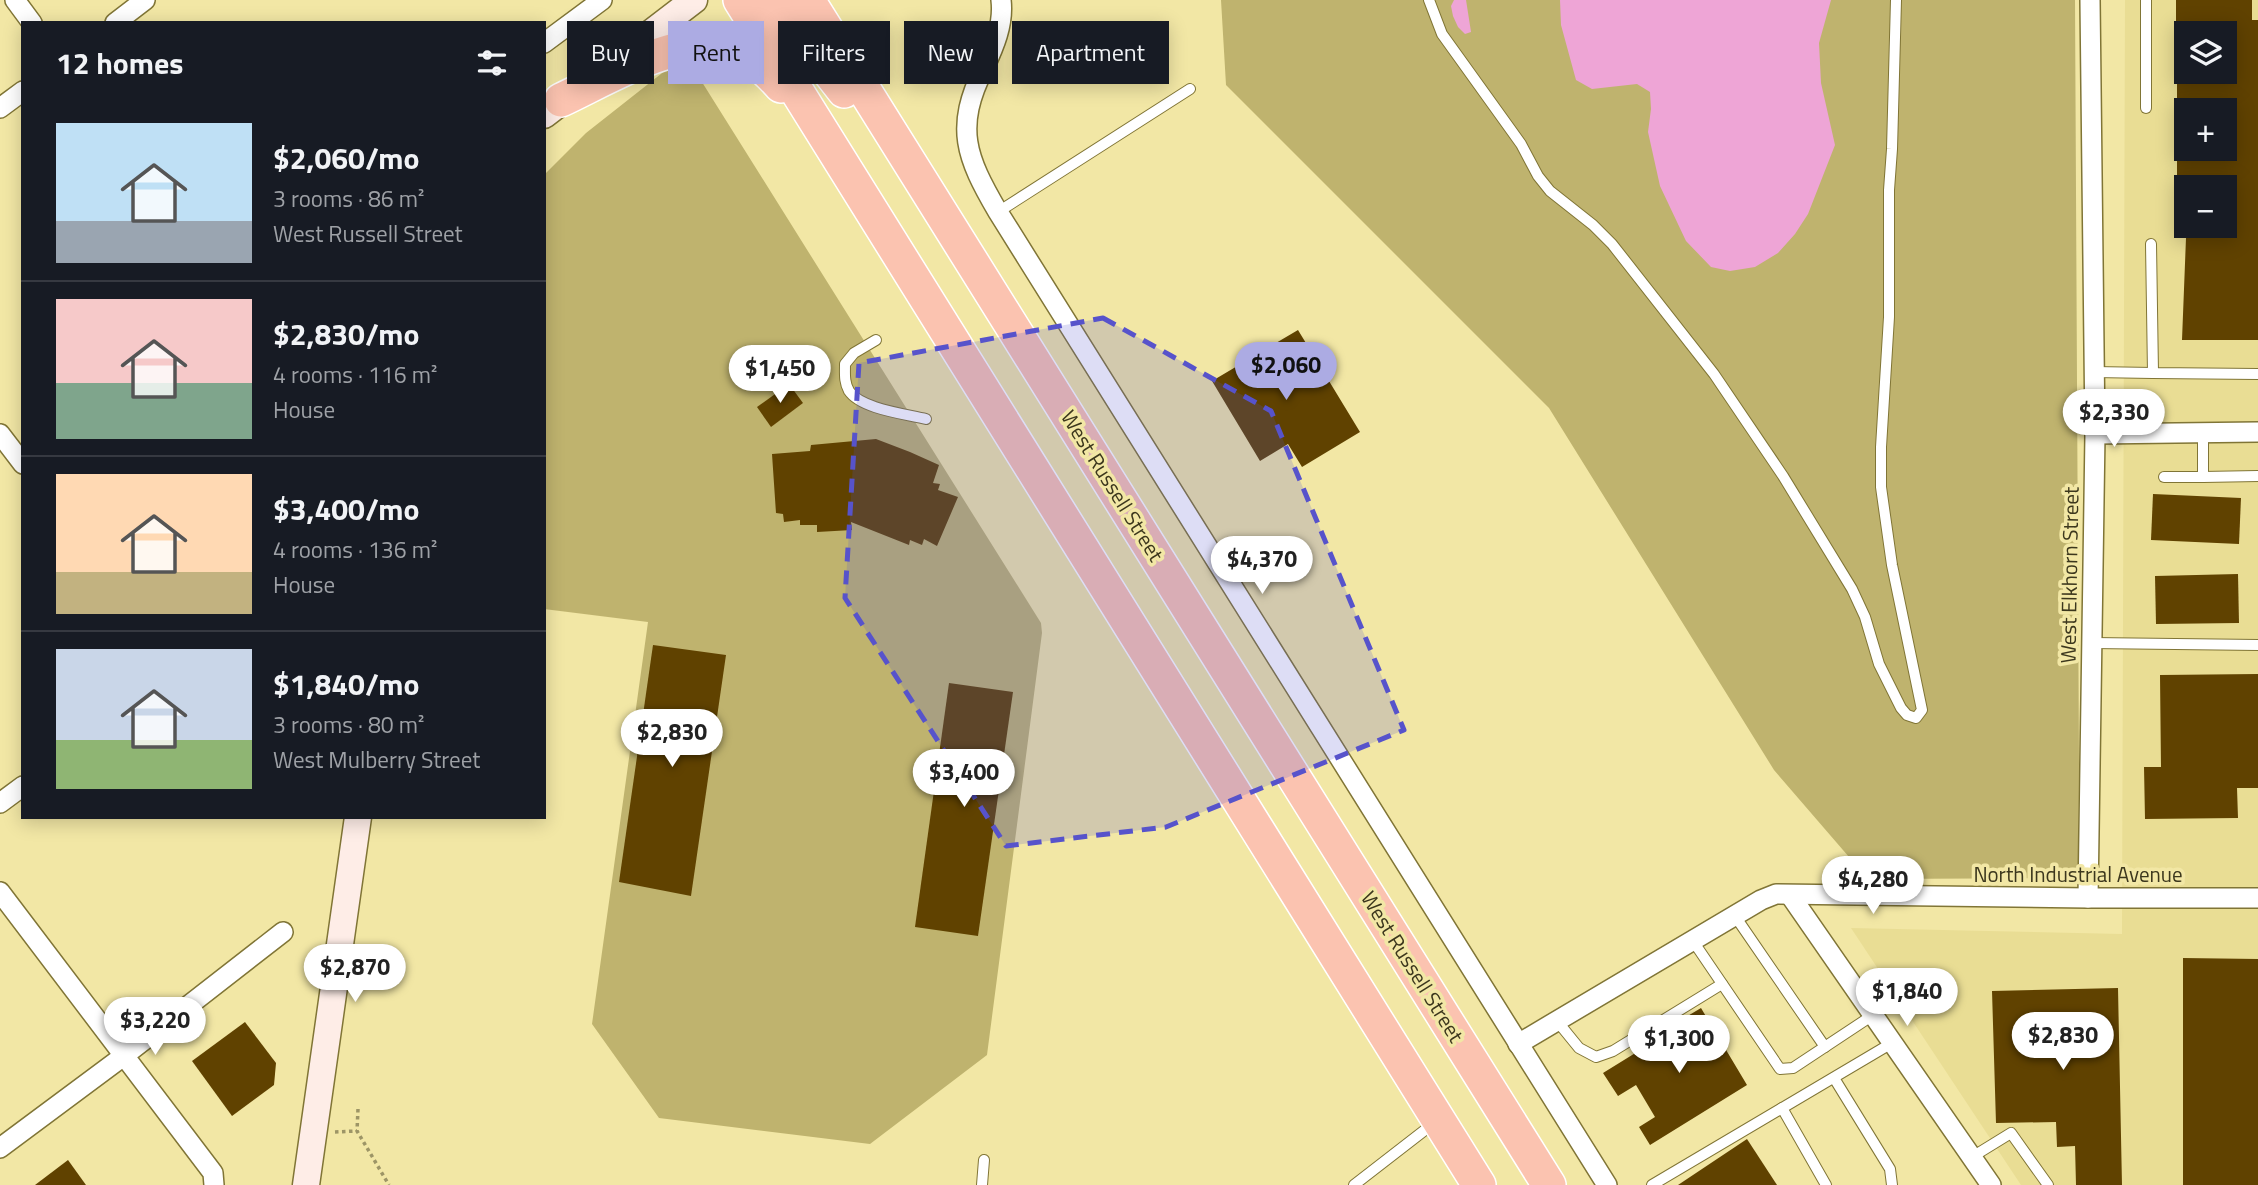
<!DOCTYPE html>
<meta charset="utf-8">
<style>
body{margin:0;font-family:"Titillium Web",sans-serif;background:#242831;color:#f1f3f6;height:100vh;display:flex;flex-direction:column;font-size:26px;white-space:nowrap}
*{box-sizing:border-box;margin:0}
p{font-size:23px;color:#9ea1a6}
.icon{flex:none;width:38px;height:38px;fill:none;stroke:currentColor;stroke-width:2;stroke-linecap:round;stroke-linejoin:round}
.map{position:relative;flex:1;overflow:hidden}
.side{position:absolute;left:21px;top:21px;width:525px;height:798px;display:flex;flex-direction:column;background:#171b24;border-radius:0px;box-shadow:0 4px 18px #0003}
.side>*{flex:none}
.guide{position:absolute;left:567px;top:21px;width:665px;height:63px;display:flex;gap:14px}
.tools{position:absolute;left:2174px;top:21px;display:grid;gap:14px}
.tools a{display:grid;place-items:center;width:63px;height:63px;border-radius:0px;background:#171b24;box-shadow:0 4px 18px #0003;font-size:35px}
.price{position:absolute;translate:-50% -60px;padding:0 16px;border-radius:24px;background:#fff;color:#222;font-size:23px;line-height:46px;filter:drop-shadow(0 2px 4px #0008)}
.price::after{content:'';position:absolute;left:50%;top:42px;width:21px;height:16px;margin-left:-10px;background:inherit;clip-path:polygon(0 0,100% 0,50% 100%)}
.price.active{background:#acabe3;color:#111}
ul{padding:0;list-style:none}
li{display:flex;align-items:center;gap:21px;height:175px;padding:0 35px}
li+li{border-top:2px solid #363941}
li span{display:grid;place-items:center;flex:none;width:196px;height:140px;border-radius:0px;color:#555}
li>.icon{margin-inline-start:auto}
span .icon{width:84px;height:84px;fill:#fffc;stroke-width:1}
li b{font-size:30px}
h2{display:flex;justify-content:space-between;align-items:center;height:84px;padding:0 35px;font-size:30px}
.tag{padding:0 24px;border-radius:0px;background:#171b24;box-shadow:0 4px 18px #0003;font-size:24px;line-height:63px}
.tag.active{background:#acabe3;color:#111}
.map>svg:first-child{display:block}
.built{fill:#e9dd94;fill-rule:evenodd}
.green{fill:#bfb36e}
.water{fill:#eea5d6}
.building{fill:#604200}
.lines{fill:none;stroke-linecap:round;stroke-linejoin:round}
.lane-casing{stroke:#807536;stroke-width:12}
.street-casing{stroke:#807536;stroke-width:22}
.secondary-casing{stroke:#807536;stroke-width:29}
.highway-casing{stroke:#fff;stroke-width:36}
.path{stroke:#9d9566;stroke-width:3.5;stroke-dasharray:3.5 3.5;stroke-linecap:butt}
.lane{stroke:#fff;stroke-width:10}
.street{stroke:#fff;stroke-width:19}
.secondary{stroke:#feede7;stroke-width:26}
.highway{stroke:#fbc3b0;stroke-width:33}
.marked{fill:#5753cb;fill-opacity:0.2;stroke:#5753cb;stroke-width:5;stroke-dasharray:14 9;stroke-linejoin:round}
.labels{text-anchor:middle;stroke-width:7;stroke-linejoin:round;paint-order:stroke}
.street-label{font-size:21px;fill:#3c371d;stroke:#f2e7a5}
</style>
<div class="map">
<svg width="2258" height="1185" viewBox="0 0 2258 1185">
<rect width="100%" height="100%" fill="#f2e7a5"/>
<path class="built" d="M2125,0H2258V1185H2021L1851,928L2122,934ZM2186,33H2224V72H2186ZM2186,110H2224V149H2186ZM2186,187H2224V226H2186Z"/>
<g class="green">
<polygon points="1221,0 2075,0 2079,763 2078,868 2073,876 2068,878 1868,879 1774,770 1549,408 1226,85"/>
<polygon points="685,55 1041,623 1042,633 987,1055 870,1144 659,1118 592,1024 648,622 544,609 544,175 586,133"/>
</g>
<g class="water">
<polygon points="1454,0 1466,0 1471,32 1465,34 1458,27 1453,16 1451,6"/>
<polygon points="1560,0 1831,0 1819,43 1821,83 1835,145 1808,214 1795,234 1778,253 1755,267 1730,271 1711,267 1686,241 1660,186 1648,132 1651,109 1650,92 1637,84 1592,89 1576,80 1561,25"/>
</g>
<g class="building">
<polygon points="2176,0 2252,0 2252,20 2258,20 2258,340 2182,340 2186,238 2232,237 2232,189 2224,189 2224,187 2177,187 2177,149 2224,149 2224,110 2177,110 2177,72 2224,72 2224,33 2176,33"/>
<polygon points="1298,330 1360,432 1302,467 1288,444 1260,461 1212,381"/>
<polygon points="789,384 803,403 771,427 757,407"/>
<polygon points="876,439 910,452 939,465 933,483 940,484 938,490 958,497 937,546 924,539 922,545 910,540 909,545 851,522 852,530 817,532 817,525 800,525 800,520 784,522 783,514 776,513 772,454 810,451 811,445"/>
<polygon points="2153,494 2241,498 2239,544 2151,540"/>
<polygon points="2238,574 2239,623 2156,624 2155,576"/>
<polygon points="653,645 726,655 691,896 619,882"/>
<polygon points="2258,674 2258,788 2237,788 2238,818 2145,819 2144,767 2161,767 2160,675"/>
<polygon points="949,683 1013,692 978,936 915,927"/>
<polygon points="2183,958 2258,959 2258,1185 2183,1185"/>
<polygon points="2118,988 2122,1185 2076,1185 2075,1146 2057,1147 2056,1122 1996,1123 1992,991"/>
<polygon points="1701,1008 1747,1085 1650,1145 1639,1127 1655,1117 1636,1085 1618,1096 1603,1073 1658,1039 1656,1035"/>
<polygon points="245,1022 276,1063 274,1085 232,1116 192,1061"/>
<polygon points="1747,1139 1777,1185 1678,1185"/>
<polygon points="68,1160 86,1185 35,1185"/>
</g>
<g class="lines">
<g class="lane-casing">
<g id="lane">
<polyline points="1429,0 1442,34 1521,144 1538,176 1550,191 1593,225 1612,244 1714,374 1783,476 1852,589 1865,617 1879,664 1901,708 1907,715 1916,718 1922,710 1892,565 1881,487 1881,447 1889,317 1889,190 1892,149 1896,0"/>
<polyline points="2146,0 2146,108"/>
<polyline points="998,212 1190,89"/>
<polyline points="2151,244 2153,373 2258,374"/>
<path d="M876,340L854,353L845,364C845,374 844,382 849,391C861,409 906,414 926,419"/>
<polyline points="2094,372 2153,373"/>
<polyline points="2203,433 2203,477 2258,476"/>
<polyline points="2164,477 2203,477"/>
<polyline points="2092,643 2258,645"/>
<polyline points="1735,916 1825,1047"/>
<polyline points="1693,941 1780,1069 1793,1068 1873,1015"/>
<polyline points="1557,1021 1579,1048 1596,1057 1613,1051 1722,984"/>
<polyline points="1834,1078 1890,1169 1892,1185"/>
<polyline points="1782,1108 1826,1185"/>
<polyline points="1972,1157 2011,1133 2048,1185"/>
<polyline points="982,1185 984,1160"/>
<polyline points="1354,1185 1434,1123"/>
<polyline points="1652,1185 1892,1043"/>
</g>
</g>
<g class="street-casing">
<g id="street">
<polyline points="15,0 32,23"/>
<path d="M1001,0C1004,24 994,47 984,68C954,128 966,157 998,212L1607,1185"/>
<polyline points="115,23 145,0"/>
<polyline points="544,43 602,0"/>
<polyline points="0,108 23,91"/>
<polyline points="0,434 23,464"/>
<polyline points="2095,434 2258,432"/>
<polyline points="0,803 23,786"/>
<polyline points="0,892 213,1173 214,1185"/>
<polyline points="1790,895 1991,1185"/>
<polyline points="2088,898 2095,434 2090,0"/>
<polyline points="1518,1044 1761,900 1776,894 2088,898 2258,898"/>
<polyline points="0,1148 125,1055 283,932"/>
</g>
</g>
<g class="secondary-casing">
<g id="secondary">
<polyline points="544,115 694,0"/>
<polyline points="306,1185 358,817"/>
</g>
</g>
<g class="highway-casing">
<g id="highway">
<polyline points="740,0 1479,1185"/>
<polyline points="773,0 844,91"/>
<polyline points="808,0 1549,1185"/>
<path d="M561,100C604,80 671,39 719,46C743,49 765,68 781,86"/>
</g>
</g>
<g class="path">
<polyline points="358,1109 357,1131 389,1185"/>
<polyline points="335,1132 357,1131"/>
</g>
<use href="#lane" class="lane"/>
<use href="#street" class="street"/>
<use href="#secondary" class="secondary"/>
<use href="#highway" class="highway"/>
</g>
<path class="marked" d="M1103,318L1271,411L1404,730L1166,827L1006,846L845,598L859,363Z"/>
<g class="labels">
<g class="street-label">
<text transform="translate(1112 486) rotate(58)" y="7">West Russell Street</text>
<text transform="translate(2070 575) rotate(-89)" y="7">West Elkhorn Street</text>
<text x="2078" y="882">North Industrial Avenue</text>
<text transform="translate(1412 967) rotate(58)" y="7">West Russell Street</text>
</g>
</g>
</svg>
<div class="tools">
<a><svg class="icon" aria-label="layers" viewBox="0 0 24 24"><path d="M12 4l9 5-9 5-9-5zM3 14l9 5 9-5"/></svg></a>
<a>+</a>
<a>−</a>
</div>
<b class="price active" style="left:1286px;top:402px">$2,060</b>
<b class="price" style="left:780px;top:405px">$1,450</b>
<b class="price" style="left:2114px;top:449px">$2,330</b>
<b class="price" style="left:1262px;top:596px">$4,370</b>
<b class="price" style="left:672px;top:769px">$2,830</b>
<b class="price" style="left:964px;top:809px">$3,400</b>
<b class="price" style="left:1873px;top:916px">$4,280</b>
<b class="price" style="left:355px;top:1004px">$2,870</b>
<b class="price" style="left:1907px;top:1028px">$1,840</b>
<b class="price" style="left:155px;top:1057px">$3,220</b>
<b class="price" style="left:2063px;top:1072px">$2,830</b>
<b class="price" style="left:1679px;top:1075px">$1,300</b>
<div class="guide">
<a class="tag">Buy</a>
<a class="tag active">Rent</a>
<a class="tag">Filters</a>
<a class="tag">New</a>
<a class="tag">Apartment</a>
</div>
<section class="side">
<h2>12 homes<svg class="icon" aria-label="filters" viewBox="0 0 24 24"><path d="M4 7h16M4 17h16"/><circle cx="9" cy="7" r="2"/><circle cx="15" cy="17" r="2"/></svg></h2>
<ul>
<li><span style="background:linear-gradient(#bfe0f5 70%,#9aa5b1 0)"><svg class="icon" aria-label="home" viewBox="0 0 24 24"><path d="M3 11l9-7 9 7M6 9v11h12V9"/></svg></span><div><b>$2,060/mo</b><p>3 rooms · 86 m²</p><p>West Russell Street</p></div></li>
<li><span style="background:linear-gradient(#f6c9c9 60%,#7fa58c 0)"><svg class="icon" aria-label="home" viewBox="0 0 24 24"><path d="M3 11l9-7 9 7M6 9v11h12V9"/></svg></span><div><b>$2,830/mo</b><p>4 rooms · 116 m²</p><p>House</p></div></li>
<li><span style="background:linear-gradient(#ffd9b3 70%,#c2b280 0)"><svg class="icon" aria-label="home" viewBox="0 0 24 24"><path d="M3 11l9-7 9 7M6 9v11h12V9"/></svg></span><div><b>$3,400/mo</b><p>4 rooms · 136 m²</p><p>House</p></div></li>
<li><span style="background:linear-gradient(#c9d6e8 65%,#8fb573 0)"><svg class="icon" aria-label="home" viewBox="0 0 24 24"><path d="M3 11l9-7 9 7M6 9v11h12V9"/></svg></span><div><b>$1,840/mo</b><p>3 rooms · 80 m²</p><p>West Mulberry Street</p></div></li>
</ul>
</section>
</div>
